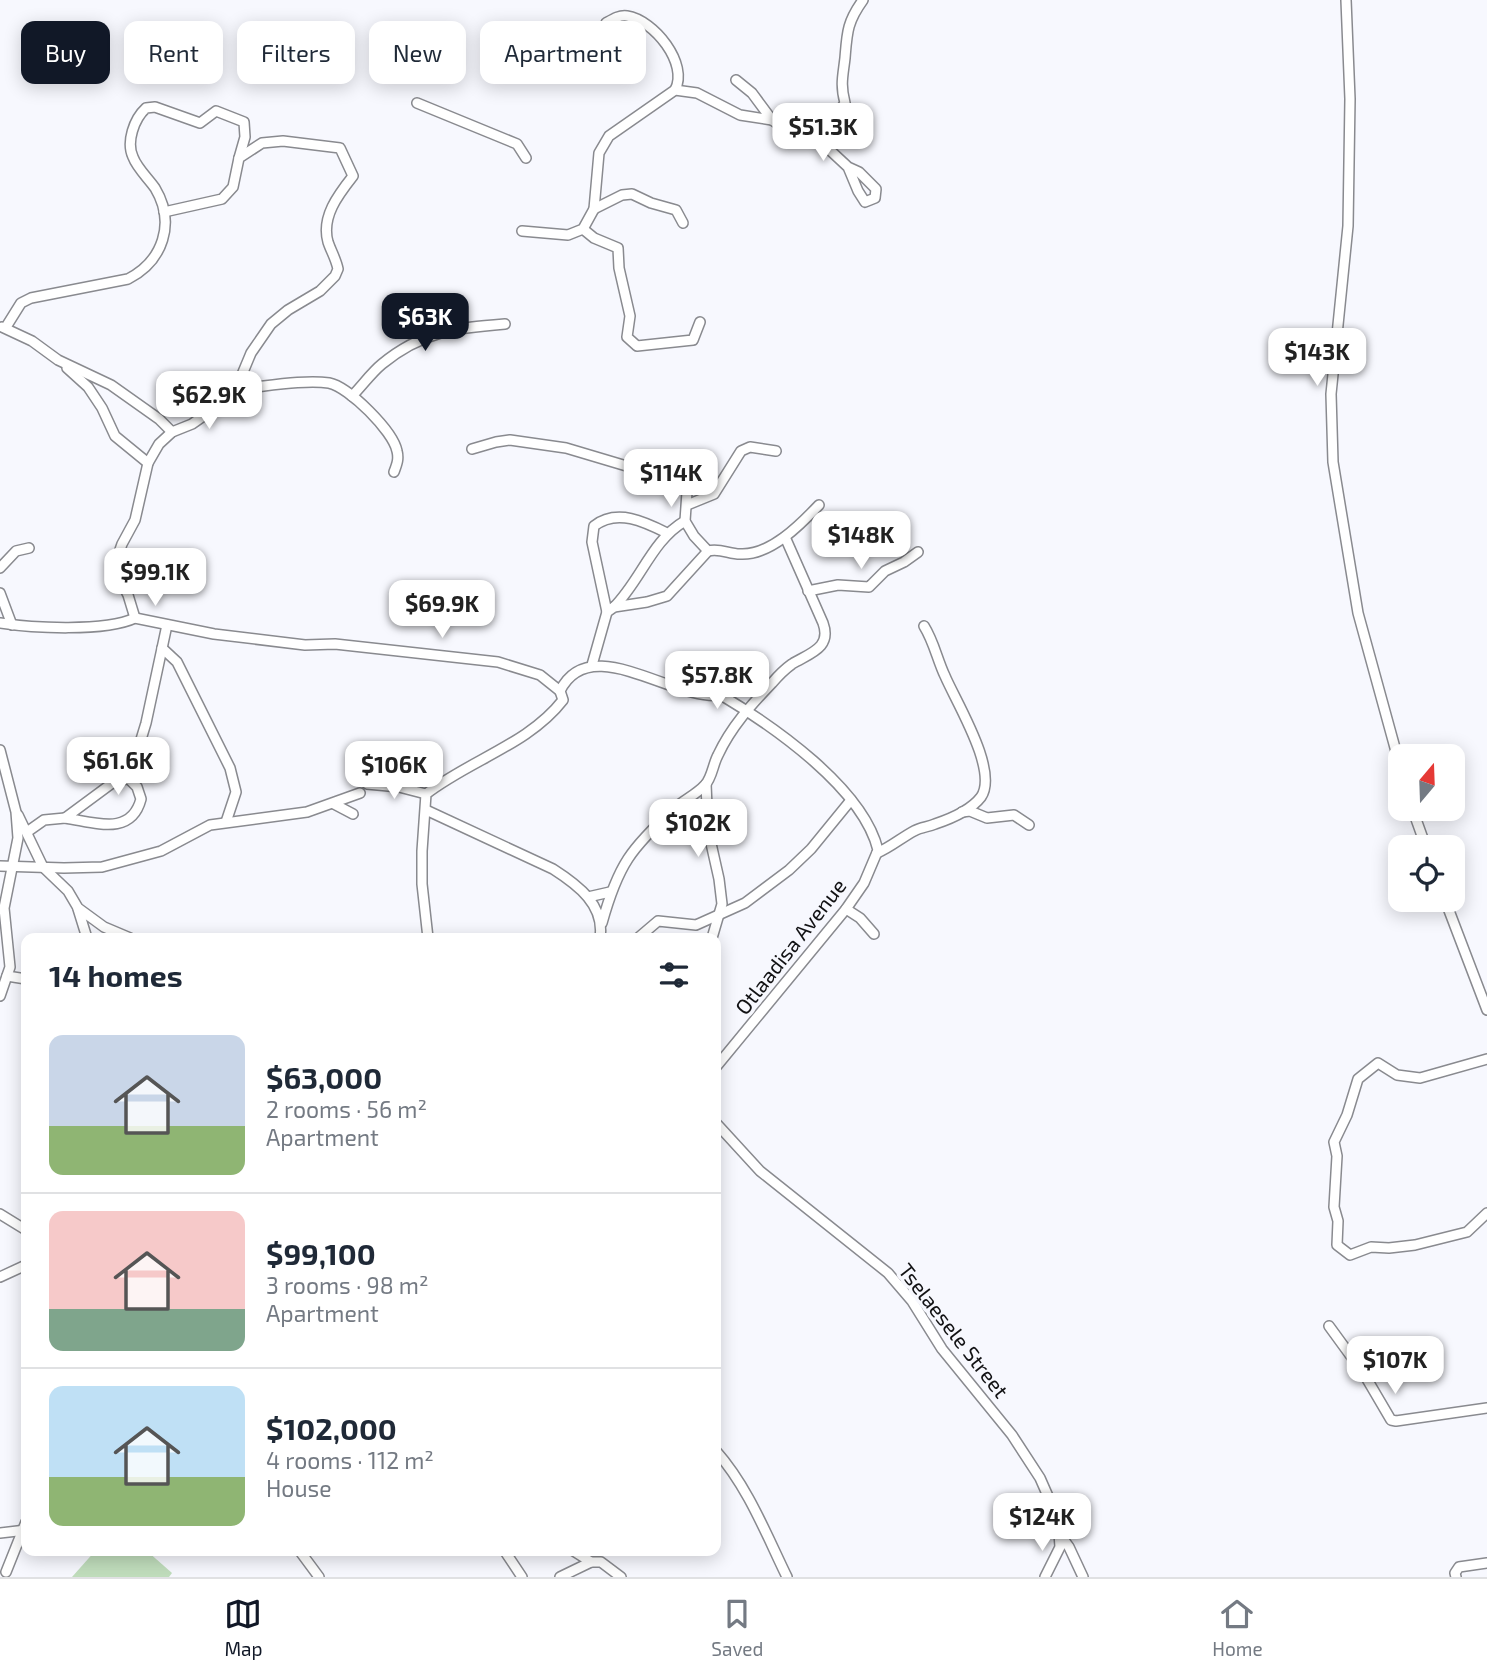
<!DOCTYPE html>
<meta charset="utf-8">
<style>
body{margin:0;font-family:"Exo 2",sans-serif;background:#f6f6f7;color:#1f2937;height:100vh;display:flex;flex-direction:column;font-size:26px;white-space:nowrap}
*{box-sizing:border-box;margin:0}
p{font-size:23px;color:#747a83}
.icon{flex:none;width:38px;height:38px;fill:none;stroke:currentColor;stroke-width:2;stroke-linecap:round;stroke-linejoin:round}
.map{position:relative;flex:1;overflow:hidden}
.details{position:absolute;left:21px;top:933px;width:700px;height:623px;display:flex;flex-direction:column;background:#fff;border-radius:14px;box-shadow:0 4px 18px #0003}
.details>*{flex:none}
.guide{position:absolute;left:21px;top:21px;width:700px;height:63px;display:flex;gap:14px}
.needle{width:46px;rotate:19deg}
.controls{position:absolute;left:1388px;top:744px;display:grid;gap:14px}
.controls a{display:grid;place-items:center;width:77px;height:77px;border-radius:14px;background:#fff;box-shadow:0 4px 18px #0003;font-size:35px}
.price{position:absolute;translate:-50% -60px;padding:0 16px;border-radius:14px;background:#fff;color:#222;font-size:23px;line-height:46px;filter:drop-shadow(0 2px 4px #0008)}
.price::after{content:'';position:absolute;left:50%;top:42px;width:21px;height:16px;margin-left:-10px;background:inherit;clip-path:polygon(0 0,100% 0,50% 100%)}
.price.on{background:#111827;color:#fff}
ul{padding:0;list-style:none}
li{display:flex;align-items:center;gap:21px;height:175px;padding:0 28px}
li+li{border-top:2px solid #e0e1e3}
li span{display:grid;place-items:center;flex:none;width:196px;height:140px;border-radius:14px;color:#555}
li>.icon{margin-inline-start:auto}
span .icon{width:84px;height:84px;fill:#fffc;stroke-width:1}
li b{font-size:30px}
h2{display:flex;justify-content:space-between;align-items:center;height:84px;padding:0 28px;font-size:30px}
.chip{padding:0 24px;border-radius:14px;background:#fff;box-shadow:0 4px 18px #0003;font-size:24px;line-height:63px}
.chip.on{background:#111827;color:#fff}
.dock{display:flex;justify-content:space-around;align-items:center;height:98px;border-top:2px solid #e0e1e3;background:#fff;font-size:19px;color:#747a83}
.dock a{display:grid;justify-items:center;gap:4px}
.dock .on{color:#111827}
.map>svg:first-child{display:block}
.green{fill:#c0ddbc}
.lines{fill:none;stroke-linecap:round;stroke-linejoin:round}
.minor-casing{stroke:#898a8f;stroke-width:12}
.minor{stroke:#fff;stroke-width:9}
.labels{text-anchor:middle;stroke-width:7;stroke-linejoin:round;paint-order:stroke}
.street-label{font-size:21px;fill:#121214;stroke:#f7f8fe}
</style>
<div class="map">
<svg width="1487" height="1577" viewBox="0 0 1487 1577">
<rect width="100%" height="100%" fill="#f7f8fe"/>
<polygon class="green" points="96,1550 147,1551 172,1573 169,1577 72,1577"/>
<g class="lines">
<g class="minor-casing">
<g id="minor">
<polyline points="1346,0 1350,99 1348,226 1331,394 1333,462 1358,613 1400,766"/>
<path d="M606,23C613,19 619,15 627,16C654,20 689,64 675,90"/>
<polyline points="736,80 752,93 772,120"/>
<polyline points="417,103 517,144 526,158"/>
<polyline points="819,140 848,167 859,172 876,189 875,198 865,202 858,191 848,167"/>
<polyline points="594,209 622,195 632,194 651,203 676,210 683,223"/>
<polyline points="583,229 594,238 618,248 619,268 630,316 627,337 637,346 693,340 700,322"/>
<path d="M522,231L568,235L583,229L594,209L599,153L609,136L675,90L697,93L740,115L772,120L804,143L819,140L845,103C840,84 843,76 845,58C847,33 847,22 863,0"/>
<polyline points="2,327 32,341 58,360 111,385 159,419 172,432"/>
<path d="M6,327L21,303L31,298L128,279C163,261 176,223 155,188C148,178 137,168 133,157C126,142 134,119 146,108L155,107L200,123L216,111L244,122L245,137L239,158"/>
<polyline points="67,368 88,387 102,408 115,436 148,463"/>
<path d="M236,389C262,387 304,379 329,383C349,387 393,431 397,451C399,459 397,464 394,472"/>
<path d="M352,396C362,386 371,373 382,364C422,331 456,328 505,324"/>
<path d="M472,449L496,442L510,440L566,448L650,473L675,483L687,492L685,521L694,536L708,551C720,548 729,554 740,554C770,556 801,524 819,505"/>
<polyline points="687,505 714,494 741,451 750,447 776,451"/>
<polyline points="0,568 16,551 29,548"/>
<polyline points="808,591 838,585 869,587 885,571 904,562 918,552"/>
<polyline points="0,593 12,625"/>
<path d="M614,607C641,580 652,540 685,521"/>
<path d="M607,612L592,542L594,526C617,508 645,522 667,533"/>
<path d="M135,618L128,595L114,567L122,544L135,520L148,463L159,444L172,432L192,424L229,398L236,389L251,353L271,324L288,310L320,291L335,276L338,269C336,259 331,251 328,242C321,217 338,195 353,176L340,148L283,141L262,143L239,158L233,187L222,199L164,212"/>
<path d="M0,623C32,628 105,632 135,618L214,634L305,645L335,644L498,662L540,675L560,691"/>
<polyline points="162,648 177,662 230,768 236,792 226,822"/>
<polyline points="592,665 607,612 614,607 647,602 667,596 708,551"/>
<polyline points="0,750 16,812 18,838 4,908 10,967 0,996"/>
<path d="M129,779L137,787L141,799C131,837 94,822 65,818L111,784L117,780Z"/>
<polyline points="129,779 146,723 167,625"/>
<polyline points="367,784 399,787 426,794"/>
<polyline points="706,784 708,830 719,879 722,904 712,938"/>
<polyline points="334,804 353,814"/>
<polyline points="1412,808 1426,847"/>
<path d="M426,810L553,869C578,885 605,905 600,938"/>
<polyline points="962,812 970,811 987,818 1014,815 1029,825"/>
<polyline points="18,815 43,867 68,891 78,908 104,927 130,938"/>
<polyline points="27,832 44,820 65,818"/>
<path d="M877,853C891,847 901,838 914,831C921,827 928,827 935,824C950,819 971,810 981,797C999,771 956,702 945,676C937,659 934,642 924,626"/>
<polyline points="0,866 64,868 102,867 161,851 210,825 307,812 360,793"/>
<polyline points="588,897 610,892"/>
<polyline points="1445,900 1487,1010"/>
<polyline points="78,909 87,938"/>
<polyline points="846,909 860,918 874,934"/>
<path d="M602,923C618,865 631,848 675,808C684,800 697,794 705,785C712,778 713,764 718,755C731,727 751,705 772,683C778,676 785,669 792,664C810,653 832,648 823,623L785,537"/>
<path d="M428,938L422,884V851L426,794C470,760 529,744 563,700L560,691C590,630 674,702 721,695C773,726 863,788 878,850L864,883L846,909L716,1067"/>
<polyline points="638,938 658,921 696,925 745,903 789,870 811,849 851,800"/>
<polyline points="7,976 26,979"/>
<polyline points="1487,1059 1420,1078 1397,1075 1378,1063 1358,1079 1347,1115 1334,1142 1337,1156 1334,1207 1338,1221 1337,1245 1350,1255 1371,1247 1389,1248 1415,1245 1467,1232 1487,1213"/>
<polyline points="716,1123 760,1171 888,1273 912,1301 942,1349 1012,1435 1040,1478 1058,1519 1060,1547 1045,1577"/>
<polyline points="0,1214 26,1230"/>
<polyline points="0,1277 26,1265"/>
<polyline points="1329,1326 1364,1374 1391,1420 1396,1421 1487,1408"/>
<path d="M716,1451C748,1487 766,1534 787,1577"/>
<polyline points="0,1533 26,1530"/>
<polyline points="1061,1536 1069,1547 1083,1577"/>
<polyline points="299,1550 319,1577"/>
<polyline points="504,1550 522,1577"/>
<polyline points="572,1550 591,1562 601,1562 621,1577"/>
<polyline points="6,1572 26,1522"/>
<polyline points="560,1577 591,1562"/>
<polyline points="1456,1577 1455,1573 1459,1567 1487,1563"/>
</g>
</g>
<use href="#minor" class="minor"/>
</g>
<g class="labels">
<g class="street-label">
<text transform="translate(791 947) rotate(-52)" y="7">Otlaadisa Avenue</text>
<text transform="translate(953 1331) rotate(52)" y="7">Tselaesele Street</text>
</g>
</g>
</svg>
<div class="controls">
<a><svg class="needle" viewBox="-14 -14 28 28"><path d="M0-13l5 13h-10z" fill="#e53935"/><path d="M0 13l5-13h-10z" fill="#747a83"/></svg></a>
<a><svg class="icon" aria-label="locate" viewBox="0 0 24 24"><circle cx="12" cy="12" r="6"/><path d="M12 2v4M12 18v4M2 12h4M18 12h4"/></svg></a>
</div>
<b class="price" style="left:823px;top:163px">$51.3K</b>
<b class="price on" style="left:425px;top:353px">$63K</b>
<b class="price" style="left:1317px;top:388px">$143K</b>
<b class="price" style="left:209px;top:431px">$62.9K</b>
<b class="price" style="left:671px;top:509px">$114K</b>
<b class="price" style="left:861px;top:571px">$148K</b>
<b class="price" style="left:155px;top:608px">$99.1K</b>
<b class="price" style="left:442px;top:640px">$69.9K</b>
<b class="price" style="left:717px;top:711px">$57.8K</b>
<b class="price" style="left:118px;top:797px">$61.6K</b>
<b class="price" style="left:394px;top:801px">$106K</b>
<b class="price" style="left:698px;top:859px">$102K</b>
<b class="price" style="left:1395px;top:1396px">$107K</b>
<b class="price" style="left:1042px;top:1553px">$124K</b>
<div class="guide">
<a class="chip on">Buy</a>
<a class="chip">Rent</a>
<a class="chip">Filters</a>
<a class="chip">New</a>
<a class="chip">Apartment</a>
</div>
<section class="details">
<h2>14 homes<svg class="icon" aria-label="filters" viewBox="0 0 24 24"><path d="M4 7h16M4 17h16"/><circle cx="9" cy="7" r="2"/><circle cx="15" cy="17" r="2"/></svg></h2>
<ul>
<li><span style="background:linear-gradient(#c9d6e8 65%,#8fb573 0)"><svg class="icon" aria-label="home" viewBox="0 0 24 24"><path d="M3 11l9-7 9 7M6 9v11h12V9"/></svg></span><div><b>$63,000</b><p>2 rooms · 56 m²</p><p>Apartment</p></div></li>
<li><span style="background:linear-gradient(#f6c9c9 70%,#7fa58c 0)"><svg class="icon" aria-label="home" viewBox="0 0 24 24"><path d="M3 11l9-7 9 7M6 9v11h12V9"/></svg></span><div><b>$99,100</b><p>3 rooms · 98 m²</p><p>Apartment</p></div></li>
<li><span style="background:linear-gradient(#bfe0f5 65%,#8fb573 0)"><svg class="icon" aria-label="home" viewBox="0 0 24 24"><path d="M3 11l9-7 9 7M6 9v11h12V9"/></svg></span><div><b>$102,000</b><p>4 rooms · 112 m²</p><p>House</p></div></li>
</ul>
</section>
</div>
<nav class="dock">
<a class="on"><svg class="icon" aria-label="map" viewBox="0 0 24 24"><path d="M3 6l6-2 6 2 6-2v14l-6 2-6-2-6 2zM9 4v14M15 6v14"/></svg>Map</a>
<a><svg class="icon" aria-label="saved" viewBox="0 0 24 24"><path d="M7 4h10v16l-5-4-5 4z"/></svg>Saved</a>
<a><svg class="icon" aria-label="home" viewBox="0 0 24 24"><path d="M3 11l9-7 9 7M6 9v11h12V9"/></svg>Home</a>
</nav>
